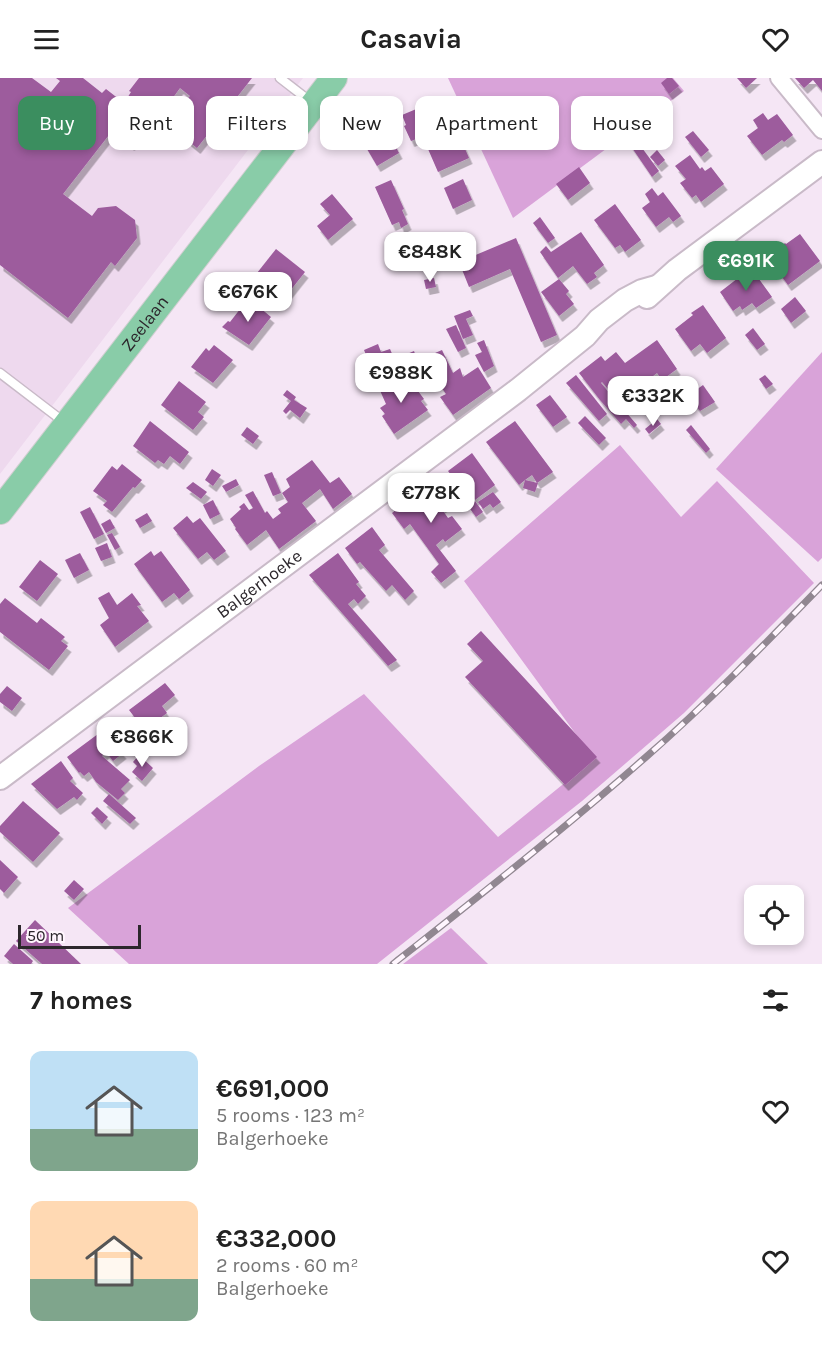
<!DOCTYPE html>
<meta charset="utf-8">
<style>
body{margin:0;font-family:Karla,sans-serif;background:#f2f2f2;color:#222;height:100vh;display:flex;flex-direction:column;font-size:22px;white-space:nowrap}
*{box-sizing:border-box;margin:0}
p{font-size:20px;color:#767676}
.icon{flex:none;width:33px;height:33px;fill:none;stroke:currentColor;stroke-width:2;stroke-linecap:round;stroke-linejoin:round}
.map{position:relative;height:886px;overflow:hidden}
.drawer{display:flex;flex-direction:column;background:#fff;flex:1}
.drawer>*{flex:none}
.banner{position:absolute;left:18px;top:18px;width:786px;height:54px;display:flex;gap:12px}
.controls{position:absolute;left:744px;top:807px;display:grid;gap:12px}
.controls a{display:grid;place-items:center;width:60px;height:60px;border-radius:12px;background:#fff;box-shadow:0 3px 9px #0003;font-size:30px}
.scale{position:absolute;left:18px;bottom:15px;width:123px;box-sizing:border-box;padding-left:6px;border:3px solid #2c272c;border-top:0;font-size:16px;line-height:21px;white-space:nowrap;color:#2c272c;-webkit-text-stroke:4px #fff6fe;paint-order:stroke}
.price{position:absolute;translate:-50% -51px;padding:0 14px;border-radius:12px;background:#fff;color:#222;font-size:20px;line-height:39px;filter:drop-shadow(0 2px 3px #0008)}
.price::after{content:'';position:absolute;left:50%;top:36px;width:18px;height:14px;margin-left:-9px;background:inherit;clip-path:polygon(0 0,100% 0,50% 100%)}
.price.current{background:#3b8e5f;color:#fff}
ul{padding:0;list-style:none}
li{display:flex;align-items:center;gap:18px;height:150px;padding:0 30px}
li span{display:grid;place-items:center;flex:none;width:168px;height:120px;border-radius:12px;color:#555}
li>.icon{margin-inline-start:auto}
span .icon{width:72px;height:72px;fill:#fffc;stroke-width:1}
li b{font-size:26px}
h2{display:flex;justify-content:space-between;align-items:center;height:72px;padding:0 30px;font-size:26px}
.chip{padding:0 21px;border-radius:12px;background:#fff;box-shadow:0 3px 9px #0003;font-size:21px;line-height:54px}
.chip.current{background:#3b8e5f;color:#fff}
header{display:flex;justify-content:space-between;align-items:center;height:78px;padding:0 30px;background:#fff;font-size:27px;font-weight:700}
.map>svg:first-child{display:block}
.built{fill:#eed9ee}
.green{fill:#d9a3d9}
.building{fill:#9d5b9d;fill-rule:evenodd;filter:url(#shadow)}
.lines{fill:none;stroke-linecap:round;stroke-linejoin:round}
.service-casing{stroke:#c9bac8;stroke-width:11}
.minor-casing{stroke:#c9bac8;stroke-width:20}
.secondary-casing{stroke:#c9bac8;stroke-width:26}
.primary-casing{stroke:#d1cfd1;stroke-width:28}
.service{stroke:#fff;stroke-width:8}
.minor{stroke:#fff;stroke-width:16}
.secondary{stroke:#fff;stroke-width:22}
.primary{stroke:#89cca8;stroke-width:26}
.rail-casing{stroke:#918791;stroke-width:7}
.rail{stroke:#fff6fe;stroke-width:4.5;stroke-dasharray:14;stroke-linecap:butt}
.labels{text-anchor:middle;stroke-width:6;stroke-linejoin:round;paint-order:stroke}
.street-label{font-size:18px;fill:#2c272c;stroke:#fff6fe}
</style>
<header><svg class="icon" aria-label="menu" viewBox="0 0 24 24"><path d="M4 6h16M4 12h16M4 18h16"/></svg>Casavia<svg class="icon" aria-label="heart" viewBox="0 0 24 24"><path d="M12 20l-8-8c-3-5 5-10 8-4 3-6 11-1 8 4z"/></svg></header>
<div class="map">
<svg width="822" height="886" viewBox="0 0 822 886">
<defs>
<filter id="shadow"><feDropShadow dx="3.5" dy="6" stdDeviation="0" flood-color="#0004"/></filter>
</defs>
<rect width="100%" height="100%" fill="#f5e6f5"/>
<polygon class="built" points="0,0 303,0 0,396"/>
<g class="green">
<polygon points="448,0 673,0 684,13 513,140"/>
<polygon points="822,274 822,480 818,484 716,391"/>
<polygon points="620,367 681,439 717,403 814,505 684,635 582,723 377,886 129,886 68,830 259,688 364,616 498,759 594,681 464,503"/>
<polygon points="451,850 488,886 403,886"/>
</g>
<g class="building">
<path d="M0,0H32L51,14L60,3L56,0H83L102,15L106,11L124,25L131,14L129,13L139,0H252L197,70L171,49L178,40L168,33L145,62L141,59L164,30L161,28L131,67L112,53L63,116L92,138L98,130L116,128L135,142L137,160L115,188L111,184L68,240L0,187ZM180,10L190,18L181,28L172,21Z"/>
<polygon points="667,0 672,0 679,8 669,16 661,5"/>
<polygon points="737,0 757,0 746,10"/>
<polygon points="795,0 822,0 822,13 813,2 804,10"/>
<polygon points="433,24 451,61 459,57 469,80 438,94 428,71 437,67 435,64 438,63 434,54 411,63 404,48 406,47 402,37"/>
<polygon points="763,35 768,42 777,36 793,57 784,64 782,62 762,77 747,58 758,50 753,42"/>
<polygon points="384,46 399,75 377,88 363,64 365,63 363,58"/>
<polygon points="693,53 709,72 701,79 685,59"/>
<polygon points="634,59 659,93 652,99 628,64"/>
<polygon points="657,72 665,82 658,88 650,79"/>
<polygon points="690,77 700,91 702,89 705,93 711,89 724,106 701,124 696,117 692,120 680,105 686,101 675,88"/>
<polygon points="579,89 590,105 568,122 556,106"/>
<polygon points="463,101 472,122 453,131 444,110"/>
<polygon points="391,102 404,131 402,132 408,146 401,150 399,144 392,147 375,109"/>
<polygon points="652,110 658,118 663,114 681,138 673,144 669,139 656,149 642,130 650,124 645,116"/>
<polygon points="332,116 353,141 328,162 317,148 330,137 320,126"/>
<polygon points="615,126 641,162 625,174 620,167 615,170 594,142"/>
<polygon points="540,139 555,160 548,165 533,145"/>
<polygon points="581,154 604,187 594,195 597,199 587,206 573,188 558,200 540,174 546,168 551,174"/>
<polygon points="800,156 820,183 788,207 768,180 785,165 786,166"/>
<polygon points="516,160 557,257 541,264 510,191 469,209 459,184"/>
<polygon points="276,171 305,194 282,223 253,200"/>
<polygon points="751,190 772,219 756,230 752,225 742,232 740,228 733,233 720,214"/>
<polygon points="434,200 436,209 426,211 424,202"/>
<polygon points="559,201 569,213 566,216 574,226 559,238 541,214"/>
<polygon points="795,219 806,233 791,245 781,231"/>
<polygon points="253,224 271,239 249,267 222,249 228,243 230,244 244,226 249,230"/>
<polygon points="703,227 726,260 707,275 700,266 691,273 675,251 693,237 691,235"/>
<polygon points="470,232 473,238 466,241 473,257 463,261 454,238"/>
<polygon points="456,247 466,270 458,274 446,251"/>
<polygon points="753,250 765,266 757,272 745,257"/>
<polygon points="484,262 494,288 484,294 475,277 482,274 477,265"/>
<polygon points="657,262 677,291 662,302 657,295 640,308 637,304 625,311 623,309 613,317 602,304 601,305 637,347 634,350 626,341 621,346 600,322 579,295 601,278 605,283 616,274 625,285"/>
<polygon points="378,266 381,274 390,271 396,285 373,294 364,272"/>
<polygon points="214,267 233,282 213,305 191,289 206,270 209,273"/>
<polygon points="442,272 453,295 460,290 463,299 478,289 491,310 453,337 440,319 446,316 434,298 442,293 435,275"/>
<polygon points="414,273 420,290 411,293 405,277"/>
<polygon points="576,297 607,336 599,343 566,305"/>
<polygon points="765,297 773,306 766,311 759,301"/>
<polygon points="402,298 408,314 415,309 424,321 421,323 428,332 394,356 382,338 385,336 380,330 386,326 378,308"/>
<polygon points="179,303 206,324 198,334 204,339 193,352 161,327"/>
<polygon points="703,307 715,324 700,333 688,318"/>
<polygon points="287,312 296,319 294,322 307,330 300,340 290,332 286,336 283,333 291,323 283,317"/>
<polygon points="550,317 567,339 553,349 536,327"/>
<polygon points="585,338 606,360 599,367 578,345"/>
<polygon points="657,341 661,346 649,356 645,351"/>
<polygon points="150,343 189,374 180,386 170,378 164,386 158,382 155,385 133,368"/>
<polygon points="515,343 553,394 537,405 532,397 525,402 538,405 535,414 523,410 525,402 519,407 486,364"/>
<polygon points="691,347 710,371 706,375 686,352"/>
<polygon points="247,349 259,358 253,366 241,357"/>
<polygon points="472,375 495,407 475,422 465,408 461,410 448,393"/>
<polygon points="312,382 330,405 339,399 352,416 333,431 320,411 302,425 316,443 279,471 266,452 247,467 235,451 236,450 230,441 241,431 239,429 244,425 249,432 253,430 245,417 253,413 265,435 267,433 273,441 281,435 278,431 288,424 282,415 290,409 286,401"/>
<polygon points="122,386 142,402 135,410 133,409 112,434 103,427 107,423 93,413 112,388 117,392"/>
<polygon points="212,391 221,397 213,408 205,402"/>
<polygon points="272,394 281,415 273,418 264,397"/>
<polygon points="236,401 239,407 226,414 222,408"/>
<polygon points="435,402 451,423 441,430 448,440 452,438 462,451 445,464 443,461 436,467 456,493 441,505 431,494 439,486 410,446 404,451 392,435"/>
<polygon points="193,404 207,414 201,421 186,410"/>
<polygon points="493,414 501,424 493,430 490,426 483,431 478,424"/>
<polygon points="213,422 220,436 210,441 203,427"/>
<polygon points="475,423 483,434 476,439 468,428"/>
<polygon points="90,429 104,456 94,461 80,434"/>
<polygon points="147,435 152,443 140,450 135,442"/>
<polygon points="187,438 193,445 200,440 226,473 214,482 207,474 198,481 173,450"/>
<polygon points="110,441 115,450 106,455 101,446"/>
<polygon points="372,449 385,467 379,472 414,513 405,522 392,507 386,513 360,484 357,486 345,470"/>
<polygon points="112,455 120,469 115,472 107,457"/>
<polygon points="107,465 112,479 101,483 95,470"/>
<polygon points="151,473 154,478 161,473 190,512 179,521 174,515 162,524 134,486"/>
<polygon points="80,475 89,492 74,500 65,482"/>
<polygon points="338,475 359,504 356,506 366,518 358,526 354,521 348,526 397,582 388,588 309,497"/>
<polygon points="40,482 58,496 37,523 19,509"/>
<polygon points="109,514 117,527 132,515 141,527 137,528 149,543 115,569 100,547 109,540 98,520"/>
<polygon points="5,520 37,545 41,540 65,559 61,563 68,568 49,592 0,554 0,526"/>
<polygon points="481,553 597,679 565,707 465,599 483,583 467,566"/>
<polygon points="165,605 175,617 162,628 167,635 148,649 143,642 139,645 129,632"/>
<polygon points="7,608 22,620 12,633 0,624 0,616"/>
<polygon points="102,653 113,667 115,666 123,675 113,683 106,674 102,678 130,702 121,711 125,715 118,722 96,704 89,694 84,698 80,694 79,695 67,679"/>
<polygon points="139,677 153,690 142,703 132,694 137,688 133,684"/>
<polygon points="61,683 73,700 70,703 83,715 77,722 74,719 57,731 31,706"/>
<polygon points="109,716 136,740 130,746 103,723"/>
<polygon points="23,723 60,755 33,784 0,754 0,748"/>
<polygon points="97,729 108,739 102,746 91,735"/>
<polygon points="0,782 18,799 4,815 0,811"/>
<polygon points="74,802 84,811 74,822 64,813"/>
<polygon points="35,842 81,886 42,886 16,863"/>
<polygon points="14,866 33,883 31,886 13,886 4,878"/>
</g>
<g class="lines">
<g class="service-casing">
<g id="service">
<polyline points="280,0 311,24"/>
<polyline points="0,295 64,344"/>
</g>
</g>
<g class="minor-casing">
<polyline id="minor" points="779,0 822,52"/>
</g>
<g class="secondary-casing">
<g id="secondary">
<polyline points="647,219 677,192 822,84"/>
<path id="s1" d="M0,700L518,312L585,258L599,242L625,222L642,213L656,209"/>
</g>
</g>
<g class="primary-casing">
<g id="primary">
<path id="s2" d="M0,433L334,0"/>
</g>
</g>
<use href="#service" class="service"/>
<use href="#minor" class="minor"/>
<use href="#secondary" class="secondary"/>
<use href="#primary" class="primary"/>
<g class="rail-casing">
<path id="rail" d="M393,886C479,818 564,751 646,679C708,625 765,566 822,507"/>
</g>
<use href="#rail" class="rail"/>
</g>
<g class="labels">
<g class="street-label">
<text dy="6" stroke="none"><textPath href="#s2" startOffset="237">Zeelaan</textPath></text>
<text dy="6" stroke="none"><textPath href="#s1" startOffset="324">Balgerhoeke</textPath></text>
</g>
</g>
</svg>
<div class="controls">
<a><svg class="icon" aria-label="locate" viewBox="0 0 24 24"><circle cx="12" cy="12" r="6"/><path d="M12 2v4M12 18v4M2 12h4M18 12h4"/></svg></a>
</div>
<div class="scale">50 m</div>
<b class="price" style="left:430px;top:205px">€848K</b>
<b class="price current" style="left:746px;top:214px">€691K</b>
<b class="price" style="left:248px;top:245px">€676K</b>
<b class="price" style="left:401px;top:326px">€988K</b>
<b class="price" style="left:653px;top:349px">€332K</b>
<b class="price" style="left:431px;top:446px">€778K</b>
<b class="price" style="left:142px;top:690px">€866K</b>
<div class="banner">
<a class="chip current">Buy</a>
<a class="chip">Rent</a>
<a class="chip">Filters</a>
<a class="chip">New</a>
<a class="chip">Apartment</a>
<a class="chip">House</a>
</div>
</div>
<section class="drawer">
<h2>7 homes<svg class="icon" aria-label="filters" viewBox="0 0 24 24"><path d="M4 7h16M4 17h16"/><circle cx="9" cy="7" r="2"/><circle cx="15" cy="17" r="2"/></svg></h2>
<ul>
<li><span style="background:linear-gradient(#bfe0f5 65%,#7fa58c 0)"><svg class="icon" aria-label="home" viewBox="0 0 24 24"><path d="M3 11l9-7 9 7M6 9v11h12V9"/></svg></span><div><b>€691,000</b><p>5 rooms · 123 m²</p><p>Balgerhoeke</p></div><svg class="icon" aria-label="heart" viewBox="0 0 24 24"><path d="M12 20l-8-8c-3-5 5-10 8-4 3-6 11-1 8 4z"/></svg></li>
<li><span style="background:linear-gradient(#ffd9b3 65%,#7fa58c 0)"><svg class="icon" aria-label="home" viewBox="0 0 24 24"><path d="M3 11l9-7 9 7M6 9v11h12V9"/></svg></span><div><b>€332,000</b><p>2 rooms · 60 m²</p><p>Balgerhoeke</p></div><svg class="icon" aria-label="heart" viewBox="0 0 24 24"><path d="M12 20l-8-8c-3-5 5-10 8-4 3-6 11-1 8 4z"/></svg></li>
</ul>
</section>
